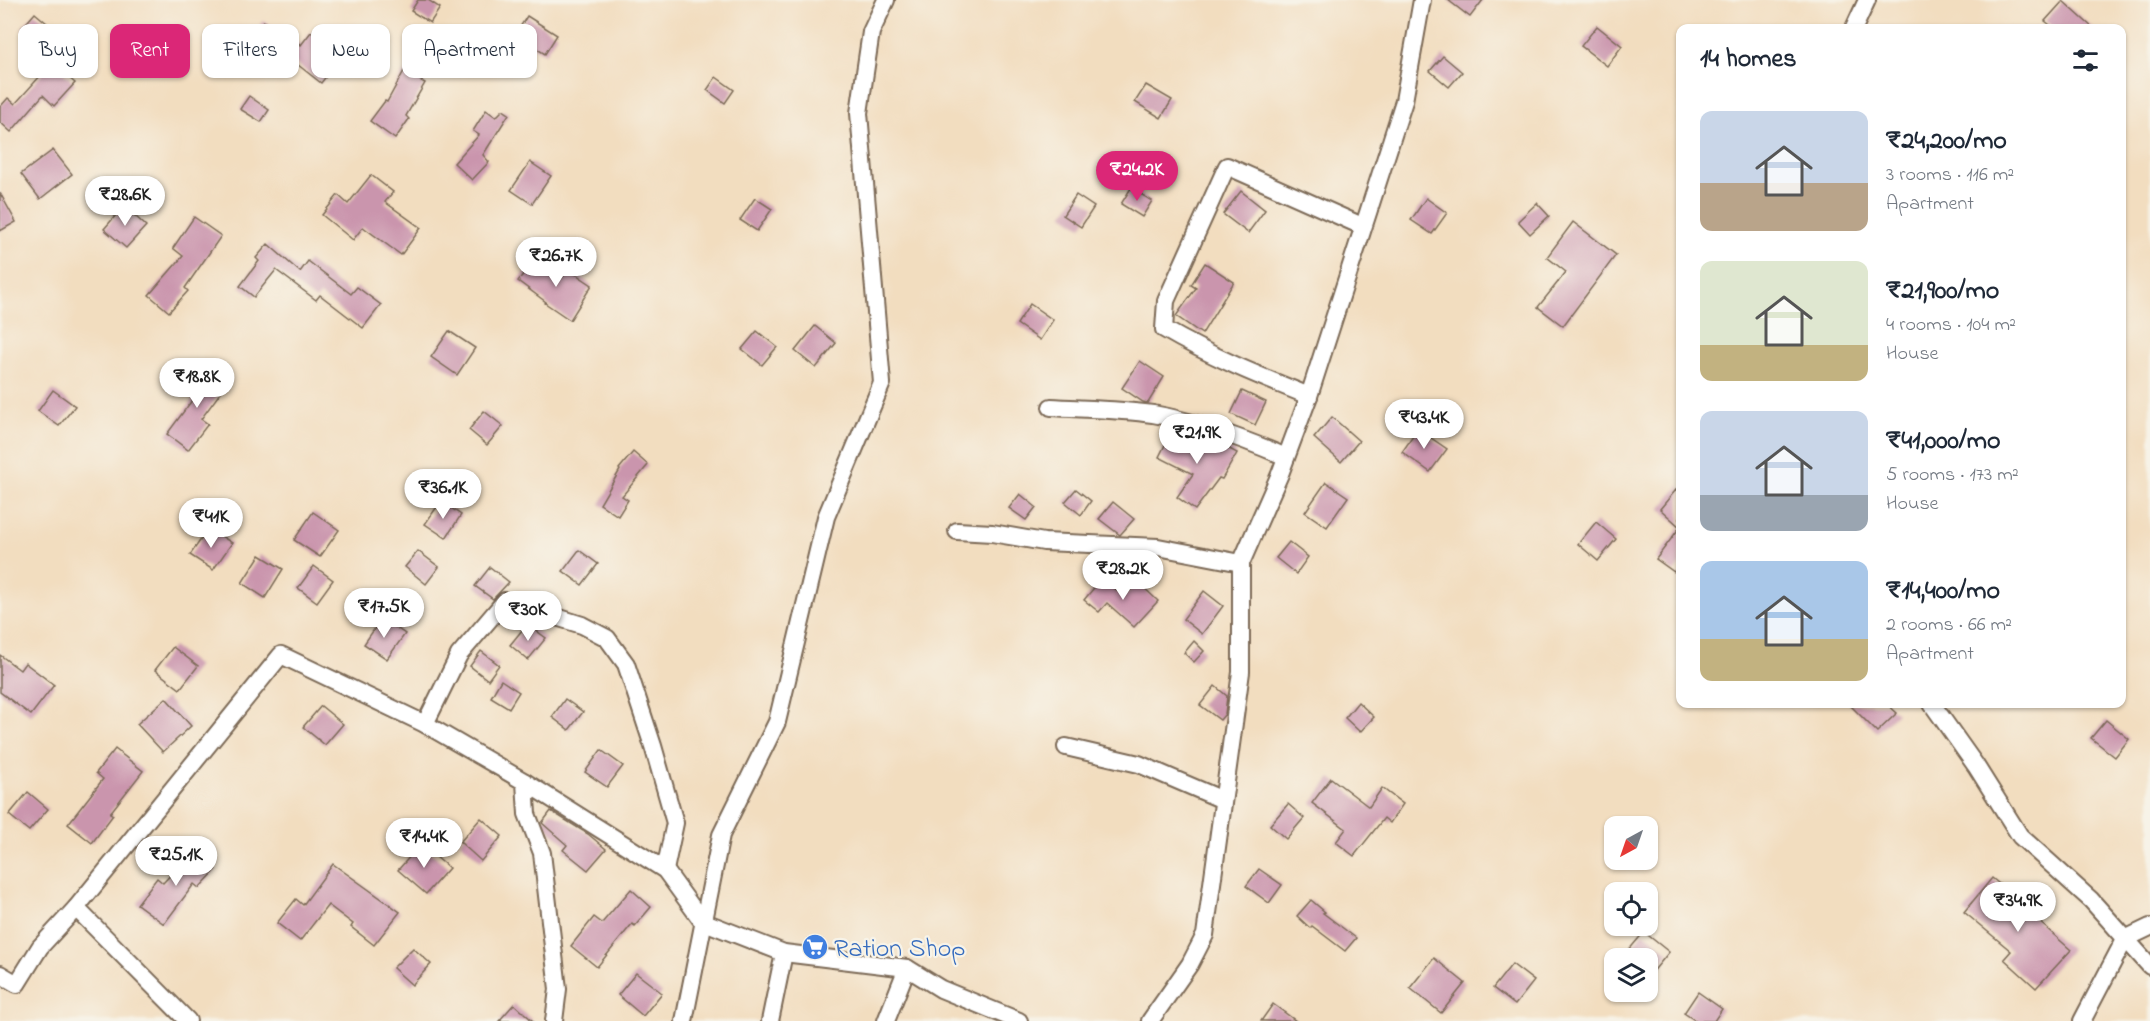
<!DOCTYPE html>
<meta charset="utf-8">
<style>
body{margin:0;font-family:"Indie Flower",sans-serif;background:#f6f6f7;color:#1f2937;height:100vh;display:flex;flex-direction:column;font-size:22px;white-space:nowrap}
*{box-sizing:border-box;margin:0}
p{font-size:20px;color:#747a83}
.icon{flex:none;width:33px;height:33px;fill:none;stroke:currentColor;stroke-width:2;stroke-linecap:round;stroke-linejoin:round}
.map{position:relative;flex:1;overflow:hidden}
.panel{position:absolute;left:1676px;top:24px;width:450px;height:684px;display:flex;flex-direction:column;background:#fff;border-radius:12px;box-shadow:0 2px 4px #0004}
.panel>*{flex:none}
.banner{position:absolute;left:18px;top:24px;width:570px;height:54px;display:flex;gap:12px}
.needle{width:39px;rotate:220deg}
.controls{position:absolute;left:1604px;top:816px;display:grid;gap:12px}
.controls a{display:grid;place-items:center;width:54px;height:54px;border-radius:12px;background:#fff;box-shadow:0 2px 4px #0004;font-size:30px}
.price{position:absolute;translate:-50% -51px;padding:0 14px;border-radius:21px;background:#fff;color:#222;font-size:20px;line-height:39px;filter:drop-shadow(0 2px 3px #0008)}
.price::after{content:'';position:absolute;left:50%;top:36px;width:18px;height:14px;margin-left:-9px;background:inherit;clip-path:polygon(0 0,100% 0,50% 100%)}
.price.active{background:#db2777;color:#fff}
ul{padding:0;list-style:none}
li{display:flex;align-items:center;gap:18px;height:150px;padding:0 24px}
li span{display:grid;place-items:center;flex:none;width:168px;height:120px;border-radius:12px;color:#555}
li>.icon{margin-inline-start:auto}
span .icon{width:72px;height:72px;fill:#fffc;stroke-width:1}
li b{font-size:26px}
h2{display:flex;justify-content:space-between;align-items:center;height:72px;padding:0 24px;font-size:26px}
.tag{padding:0 21px;border-radius:12px;background:#fff;box-shadow:0 2px 4px #0004;font-size:21px;line-height:54px}
.tag.active{background:#db2777;color:#fff}
.map>svg:first-child{display:block}
.building{fill:#ca95ad}
.lines{fill:none;stroke-linecap:round;stroke-linejoin:round}
.minor-casing{stroke:#7b6956;stroke-width:20}
.minor{stroke:#fff;stroke-width:16}
.labels{text-anchor:middle;stroke-width:4.5;stroke-linejoin:round;paint-order:stroke}
.shop-label{font-size:26px;fill:#366cbe;stroke:#f7f3e8;text-anchor:start}
</style>
<div class="map">
<svg width="2150" height="1021" viewBox="0 0 2150 1021">
<rect width="100%" height="100%" fill="#f7f3e8"/>
<filter id="ink" filterUnits="userSpaceOnUse"><feTurbulence type="fractalNoise" baseFrequency=".0167" numOctaves="2"/><feDisplacementMap in="SourceGraphic" scale="12" xChannelSelector="R" yChannelSelector="G"/><feConvolveMatrix kernelMatrix="1 2 1 2 8 2 1 2 1" color-interpolation-filters="sRGB"/></filter>
<filter id="wash" filterUnits="userSpaceOnUse"><feTurbulence type="fractalNoise" baseFrequency=".008" numOctaves="4" result="noise"/><feDisplacementMap in="SourceGraphic" scale="24" xChannelSelector="R" yChannelSelector="G"/><feGaussianBlur stdDeviation="1.35" result="paint"/><feColorMatrix in="noise" values="0 0 0 0 0 0 0 0 0 0 0 0 0 0 0 0 0 1.4 0 .05"/><feComposite in="paint" operator="in"/></filter>
<g filter="url(#wash)">
<rect width="100%" height="100%" fill="#f2ddbf"/>
<g id="blocks">
<g class="building">
<polygon points="418,0 428,0 440,8 430,23 411,11"/>
<polygon points="1448,0 1483,0 1470,17"/>
<polygon points="2063,1 2093,28 2054,28 2045,21"/>
<polygon points="35,13 54,29 41,44 22,28"/>
<polygon points="527,16 557,35 545,54 515,35"/>
<polygon points="263,21 301,45 311,32 342,56 321,83 274,46 267,57 248,45"/>
<polygon points="1597,26 1622,46 1607,66 1581,46"/>
<polygon points="1443,56 1462,72 1449,87 1430,71"/>
<polygon points="52,63 75,83 54,106 43,95 11,132 0,122 0,107 8,98 15,104"/>
<polygon points="404,71 425,83 406,116 409,119 395,139 370,121 385,101 387,102"/>
<polygon points="716,77 734,90 725,103 707,90"/>
<polygon points="1146,85 1172,100 1161,118 1135,102"/>
<polygon points="249,96 269,110 261,122 240,109"/>
<polygon points="486,110 496,117 503,110 509,114 483,155 489,162 472,180 454,163 479,135 473,131"/>
<polygon points="53,150 72,174 40,199 21,174"/>
<polygon points="530,162 551,176 532,204 511,190"/>
<polygon points="371,175 393,192 385,202 421,228 401,255 363,227 353,240 322,215 338,195 348,204"/>
<polygon points="1131,188 1152,201 1142,217 1121,204"/>
<polygon points="1241,191 1265,210 1248,233 1223,214"/>
<polygon points="0,193 16,222 0,231"/>
<polygon points="1076,195 1094,207 1081,227 1063,215"/>
<polygon points="755,198 772,209 757,231 740,220"/>
<polygon points="1426,198 1447,213 1432,234 1411,220"/>
<polygon points="1537,203 1549,216 1530,234 1518,221"/>
<polygon points="124,206 146,226 126,248 104,229"/>
<polygon points="194,217 221,236 185,288 188,291 169,312 149,295 183,256 173,248"/>
<polygon points="1573,222 1616,255 1563,326 1538,307 1566,272 1547,257"/>
<polygon points="268,244 300,272 308,261 351,294 357,287 381,305 363,328 320,295 316,300 276,270 254,297 240,286 259,261 256,258"/>
<polygon points="535,258 562,278 568,269 592,285 570,320 545,303 546,302 518,281"/>
<polygon points="1205,263 1234,282 1202,334 1176,316 1196,288 1191,285"/>
<polygon points="1030,304 1053,320 1040,340 1017,324"/>
<polygon points="815,326 836,343 816,368 795,351"/>
<polygon points="449,331 475,348 457,375 431,357"/>
<polygon points="757,331 777,347 762,365 742,349"/>
<polygon points="1140,361 1164,377 1148,403 1143,402 1122,388"/>
<polygon points="203,368 226,385 201,419 208,424 188,450 167,434 196,395 188,389"/>
<polygon points="53,390 75,406 59,426 38,411"/>
<polygon points="1242,391 1266,402 1255,425 1231,414"/>
<polygon points="484,411 503,426 487,445 469,430"/>
<polygon points="1332,417 1359,441 1341,462 1314,438"/>
<polygon points="1173,429 1211,448 1215,441 1237,453 1222,479 1219,478 1195,510 1177,497 1193,474 1159,457"/>
<polygon points="1418,429 1447,449 1430,472 1402,452"/>
<polygon points="633,452 648,465 622,496 628,500 618,516 600,504 620,470 619,469"/>
<polygon points="1326,482 1348,497 1327,527 1305,512"/>
<polygon points="1680,485 1680,527 1660,509"/>
<polygon points="1076,489 1091,501 1081,515 1065,502"/>
<polygon points="1020,494 1036,507 1026,520 1009,508"/>
<polygon points="441,501 461,515 446,538 425,524"/>
<polygon points="1113,502 1134,519 1120,535 1099,519"/>
<polygon points="313,512 339,530 320,557 294,540"/>
<polygon points="1596,522 1616,539 1598,561 1578,544"/>
<polygon points="1680,527 1680,564 1674,572 1656,559"/>
<polygon points="209,528 232,543 213,570 190,555"/>
<polygon points="1289,542 1308,557 1296,574 1276,558"/>
<polygon points="579,550 598,564 582,585 563,571"/>
<polygon points="418,551 439,567 426,584 405,567"/>
<polygon points="260,555 283,569 265,598 242,583"/>
<polygon points="314,566 333,580 317,602 298,588"/>
<polygon points="490,567 509,582 493,599 475,586"/>
<polygon points="1102,578 1124,596 1138,582 1158,601 1134,627 1107,603 1099,612 1084,600"/>
<polygon points="1204,591 1223,606 1202,634 1183,619"/>
<polygon points="382,618 405,634 387,659 364,644"/>
<polygon points="527,624 546,638 528,660 510,645"/>
<polygon points="1194,641 1204,651 1194,662 1184,653"/>
<polygon points="173,647 198,666 180,689 155,670"/>
<polygon points="481,651 499,665 488,680 470,666"/>
<polygon points="0,655 20,670 25,663 54,685 31,715 0,692"/>
<polygon points="501,680 519,692 509,708 491,697"/>
<polygon points="1215,686 1227,696 1225,714 1220,720 1200,705"/>
<polygon points="166,698 191,726 163,752 137,724"/>
<polygon points="565,699 583,712 569,730 552,717"/>
<polygon points="1358,702 1374,717 1360,732 1345,718"/>
<polygon points="1849,704 1887,704 1897,713 1877,732"/>
<polygon points="321,706 343,724 325,745 303,727"/>
<polygon points="2106,720 2129,739 2115,757 2091,738"/>
<polygon points="115,749 143,771 110,813 113,815 92,843 68,824 103,779 96,773"/>
<polygon points="601,750 623,766 607,787 585,772"/>
<polygon points="1331,778 1369,807 1382,788 1403,804 1390,823 1384,818 1354,856 1336,842 1346,829 1312,803"/>
<polygon points="28,792 48,809 29,831 9,815"/>
<polygon points="1288,804 1304,818 1286,839 1270,825"/>
<polygon points="551,811 588,834 606,849 588,870 563,850 567,845 542,823"/>
<polygon points="481,818 502,836 481,861 460,842"/>
<polygon points="421,844 449,868 426,894 398,870"/>
<polygon points="194,850 216,870 199,888 194,884 164,924 137,904 157,878 163,883"/>
<polygon points="333,864 400,912 374,945 351,927 353,924 328,905 300,941 277,923 296,899 303,905"/>
<polygon points="1259,869 1282,885 1269,903 1246,886"/>
<polygon points="1992,878 2021,902 2019,904 2071,950 2036,988 2004,959 2011,951 1964,912"/>
<polygon points="631,889 651,907 635,926 632,924 597,967 571,946 594,917 602,923"/>
<polygon points="1311,900 1325,912 1323,913 1356,938 1345,951 1312,926 1310,928 1297,916"/>
<polygon points="1644,932 1669,952 1647,979 1647,958 1622,958"/>
<polygon points="413,948 431,964 412,985 393,968"/>
<polygon points="1434,958 1465,983 1441,1013 1410,988"/>
<polygon points="1512,964 1534,981 1515,1005 1493,988"/>
<polygon points="636,973 662,993 643,1016 618,995"/>
<polygon points="1698,992 1722,1009 1714,1021 1696,1021 1684,1013"/>
<polygon points="514,1004 533,1021 499,1021"/>
<polygon points="1273,1004 1296,1021 1261,1021"/>
</g>
</g>
</g>
<g filter="url(#ink)">
<use href="#blocks" fill-opacity="0" stroke="#7b6956" stroke-width="1.5"/>
<g class="lines">
<g class="minor-casing">
<g id="minor">
<polyline points="1854,28 1867,0"/>
<path d="M1309,396C1259,376 1210,356 1164,329L1166,301L1227,166L1362,226"/>
<path d="M1051,407C1085,409 1119,409 1153,414C1199,422 1244,439 1286,457"/>
<polyline points="957,531 992,533 1044,542 1158,547 1241,563"/>
<polyline points="1932,704 1976,766 2020,836 2091,900 2150,966"/>
<polyline points="425,724 459,655 505,601 582,625 607,638 626,664 653,746 675,823 665,870"/>
<polyline points="1066,747 1139,764 1223,800"/>
<polyline points="525,782 527,814 542,853 558,989 554,1021"/>
<polyline points="76,908 188,1021"/>
<polyline points="0,974 17,984 40,947 76,908 281,655 425,724 525,782 665,870 702,921 784,953 907,968 941,989 1019,1021"/>
<polyline points="684,1021 721,835 777,722 826,517 882,383 859,113 871,32 886,0"/>
<polyline points="770,1021 784,953"/>
<polyline points="886,1021 907,968"/>
<polyline points="1150,1021 1190,964 1205,935 1241,672 1241,563 1280,474 1309,396 1404,101 1422,0"/>
<polyline points="2082,1021 2125,939 2150,927"/>
</g>
</g>
<use href="#minor" class="minor"/>
</g>
</g>
<defs>
<g id="supermarket-disc" transform="scale(1.35)"><circle r="9.5" fill="#3f7fe0" stroke="#f7f3e8"/><path d="M-6-5.5h2.5l.6 2H6L4.5 2H-2.5L-4.4-4H-6ZM-1.5 3.2a1.3 1.3 0 1 0 .1 0ZM3 3.2a1.3 1.3 0 1 0 .1 0Z" fill="#fff"/></g>
</defs>
<g fill-rule="evenodd">
<use href="#supermarket-disc" x="815" y="947"/>
</g>
<g class="labels">
<g class="shop-label">
<text x="834" y="956">Ration Shop</text>
</g>
</g>
</svg>
<div class="controls">
<a><svg class="needle" viewBox="-14 -14 28 28"><path d="M0-13l5 13h-10z" fill="#e53935"/><path d="M0 13l5-13h-10z" fill="#747a83"/></svg></a>
<a><svg class="icon" aria-label="locate" viewBox="0 0 24 24"><circle cx="12" cy="12" r="6"/><path d="M12 2v4M12 18v4M2 12h4M18 12h4"/></svg></a>
<a><svg class="icon" aria-label="layers" viewBox="0 0 24 24"><path d="M12 4l9 5-9 5-9-5zM3 14l9 5 9-5"/></svg></a>
</div>
<b class="price active" style="left:1137px;top:202px">₹24.2K</b>
<b class="price" style="left:125px;top:227px">₹28.6K</b>
<b class="price" style="left:556px;top:288px">₹26.7K</b>
<b class="price" style="left:197px;top:409px">₹18.8K</b>
<b class="price" style="left:1424px;top:450px">₹43.4K</b>
<b class="price" style="left:1197px;top:465px">₹21.9K</b>
<b class="price" style="left:443px;top:520px">₹36.1K</b>
<b class="price" style="left:211px;top:549px">₹41K</b>
<b class="price" style="left:1123px;top:601px">₹28.2K</b>
<b class="price" style="left:384px;top:639px">₹17.5K</b>
<b class="price" style="left:528px;top:642px">₹30K</b>
<b class="price" style="left:424px;top:869px">₹14.4K</b>
<b class="price" style="left:176px;top:887px">₹25.1K</b>
<b class="price" style="left:2018px;top:933px">₹34.9K</b>
<div class="banner">
<a class="tag">Buy</a>
<a class="tag active">Rent</a>
<a class="tag">Filters</a>
<a class="tag">New</a>
<a class="tag">Apartment</a>
</div>
<section class="panel">
<h2>14 homes<svg class="icon" aria-label="filters" viewBox="0 0 24 24"><path d="M4 7h16M4 17h16"/><circle cx="9" cy="7" r="2"/><circle cx="15" cy="17" r="2"/></svg></h2>
<ul>
<li><span style="background:linear-gradient(#c9d6e8 60%,#b9a48a 0)"><svg class="icon" aria-label="home" viewBox="0 0 24 24"><path d="M3 11l9-7 9 7M6 9v11h12V9"/></svg></span><div><b>₹24,200/mo</b><p>3 rooms · 116 m²</p><p>Apartment</p></div></li>
<li><span style="background:linear-gradient(#dfe7d0 70%,#c2b280 0)"><svg class="icon" aria-label="home" viewBox="0 0 24 24"><path d="M3 11l9-7 9 7M6 9v11h12V9"/></svg></span><div><b>₹21,900/mo</b><p>4 rooms · 104 m²</p><p>House</p></div></li>
<li><span style="background:linear-gradient(#c9d6e8 70%,#9aa5b1 0)"><svg class="icon" aria-label="home" viewBox="0 0 24 24"><path d="M3 11l9-7 9 7M6 9v11h12V9"/></svg></span><div><b>₹41,000/mo</b><p>5 rooms · 173 m²</p><p>House</p></div></li>
<li><span style="background:linear-gradient(#a9c7e8 65%,#c2b280 0)"><svg class="icon" aria-label="home" viewBox="0 0 24 24"><path d="M3 11l9-7 9 7M6 9v11h12V9"/></svg></span><div><b>₹14,400/mo</b><p>2 rooms · 66 m²</p><p>Apartment</p></div></li>
</ul>
</section>
</div>
